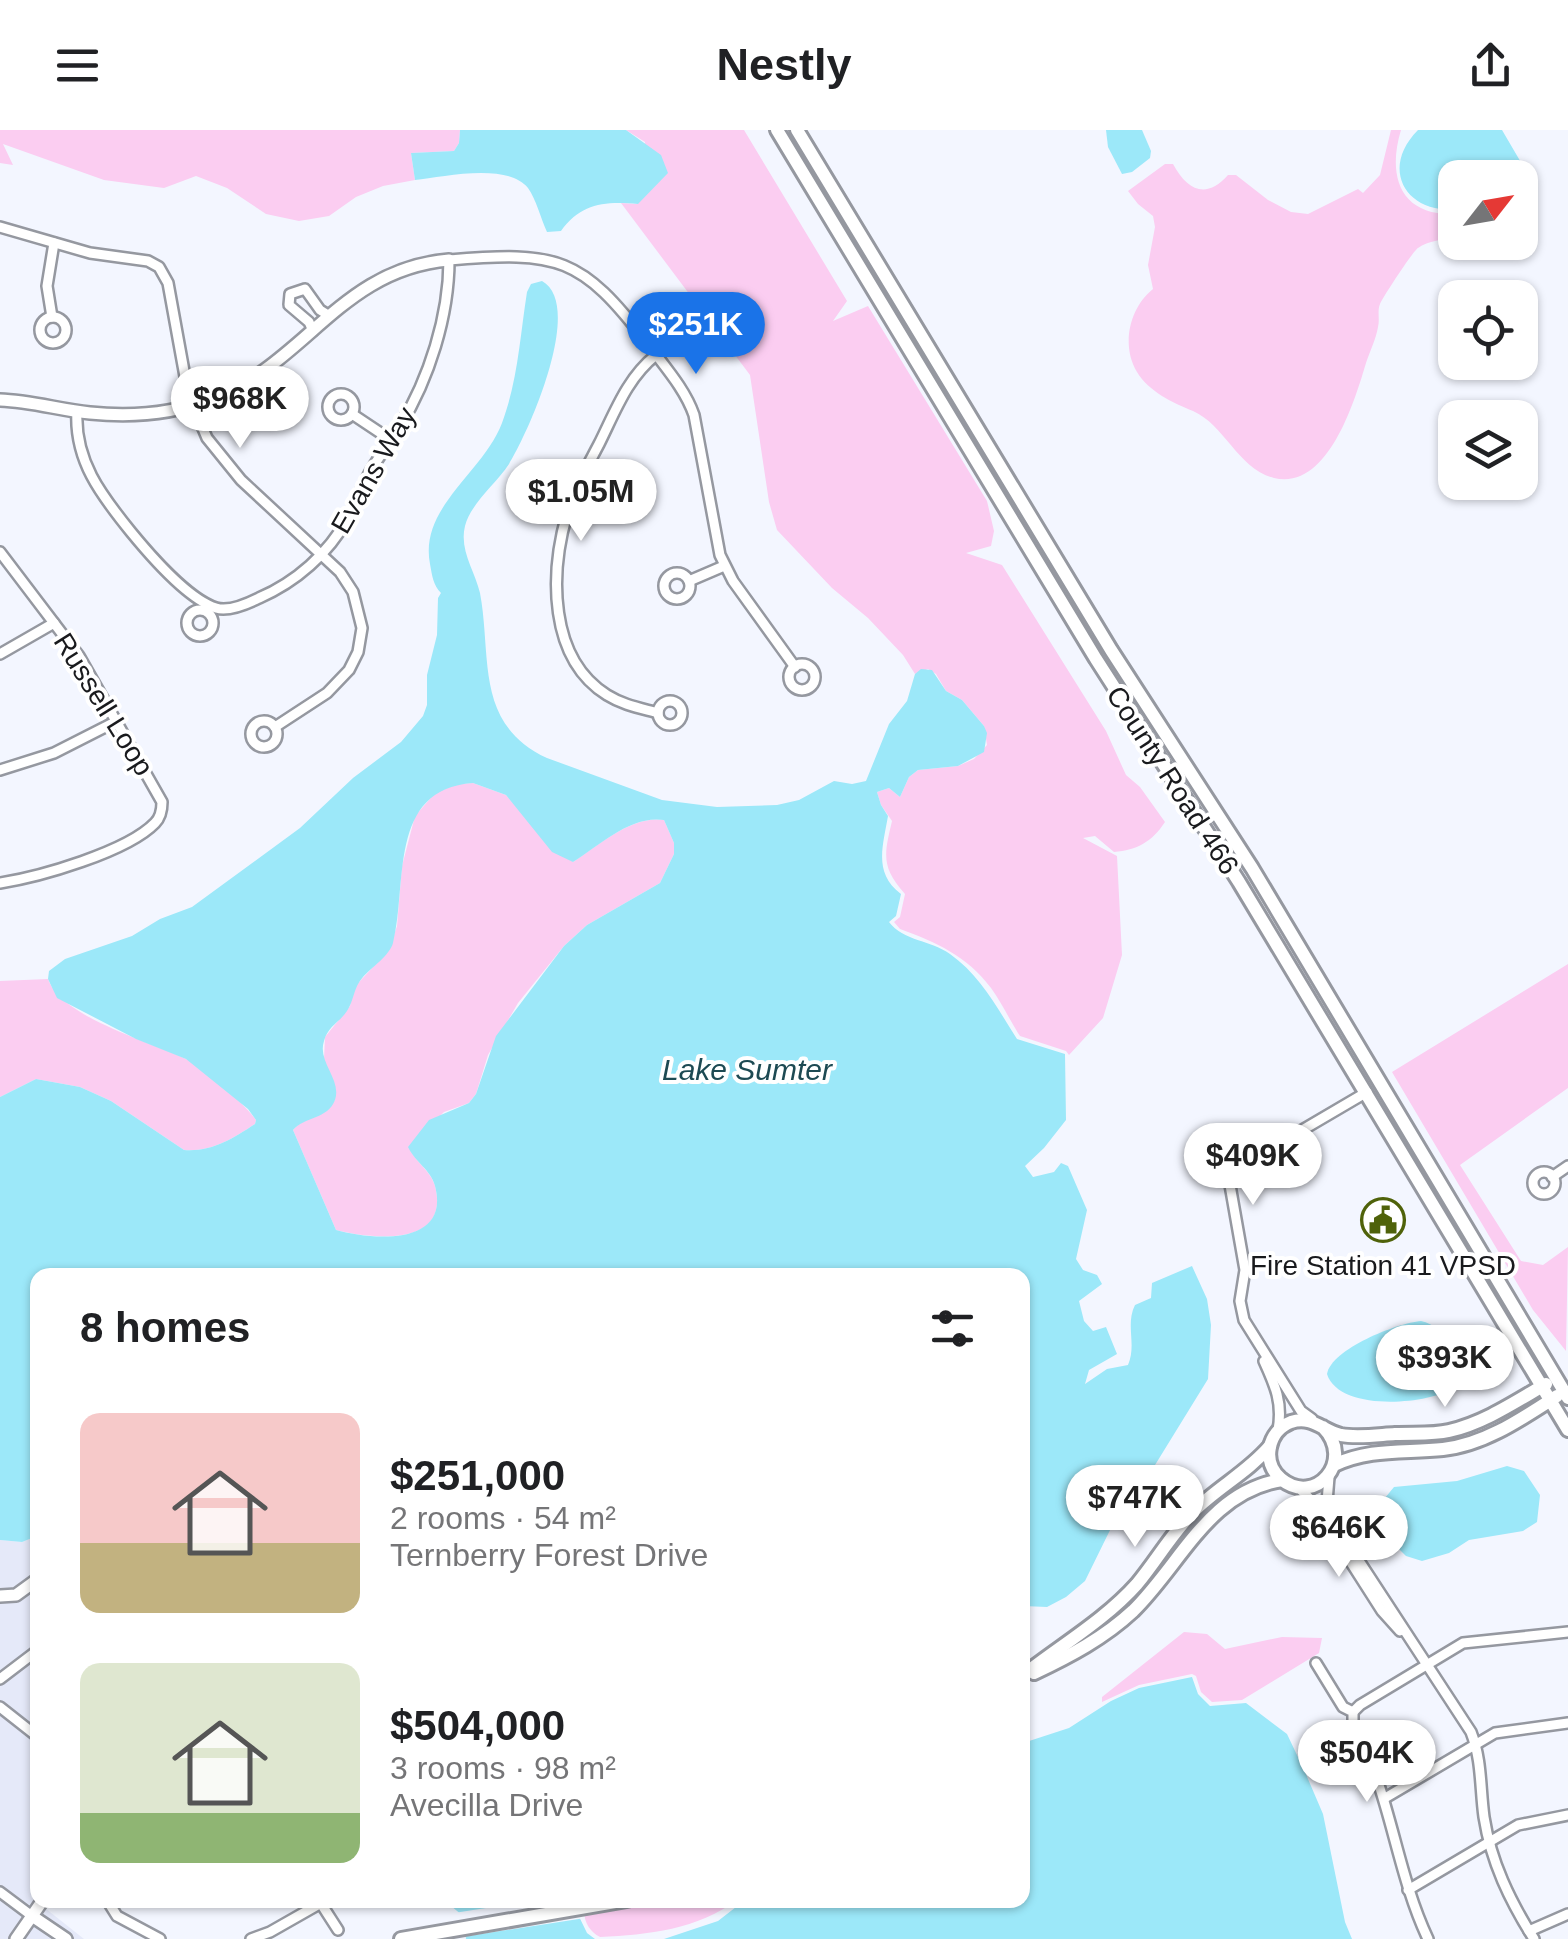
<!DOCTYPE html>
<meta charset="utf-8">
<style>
body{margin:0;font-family:Arial,sans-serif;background:#f6f6f6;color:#202124;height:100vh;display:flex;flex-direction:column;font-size:38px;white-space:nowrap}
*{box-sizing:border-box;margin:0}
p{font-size:32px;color:#757577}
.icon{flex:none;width:55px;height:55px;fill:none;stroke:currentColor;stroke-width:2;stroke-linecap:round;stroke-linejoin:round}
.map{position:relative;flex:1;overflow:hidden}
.panel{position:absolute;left:30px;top:1138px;width:1000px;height:640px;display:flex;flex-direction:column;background:#fff;border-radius:20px;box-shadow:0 2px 8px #0004}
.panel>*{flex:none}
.needle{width:65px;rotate:59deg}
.tools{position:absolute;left:1438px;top:30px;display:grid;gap:20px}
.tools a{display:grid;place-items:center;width:100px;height:100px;border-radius:20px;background:#fff;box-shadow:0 2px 8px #0004;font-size:50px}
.price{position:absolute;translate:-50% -85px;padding:0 22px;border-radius:35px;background:#fff;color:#222;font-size:32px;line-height:65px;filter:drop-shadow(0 2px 5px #0008)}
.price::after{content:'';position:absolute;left:50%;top:60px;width:30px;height:22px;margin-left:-15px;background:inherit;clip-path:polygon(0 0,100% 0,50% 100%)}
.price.current{background:#1a73e8;color:#fff}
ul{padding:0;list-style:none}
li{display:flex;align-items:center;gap:30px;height:250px;padding:0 50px}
li span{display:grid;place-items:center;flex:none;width:280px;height:200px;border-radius:20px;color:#555}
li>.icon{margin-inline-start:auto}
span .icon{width:120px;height:120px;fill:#fffc;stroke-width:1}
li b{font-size:42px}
h2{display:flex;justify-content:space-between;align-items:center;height:120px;padding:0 50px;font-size:42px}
header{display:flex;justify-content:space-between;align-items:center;height:130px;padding:0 50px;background:#fff;font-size:45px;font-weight:800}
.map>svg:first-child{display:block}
.built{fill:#e5e9f9}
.green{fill:#fbcdf1}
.water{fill:#9ce8f9;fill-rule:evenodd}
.pier{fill:#f3f6ff}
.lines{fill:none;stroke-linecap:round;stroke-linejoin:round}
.minor-casing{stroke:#9598a0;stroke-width:14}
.tertiary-casing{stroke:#9598a0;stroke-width:16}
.secondary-casing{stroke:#9598a0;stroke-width:18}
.minor{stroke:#fff;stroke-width:9}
.tertiary{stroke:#fff;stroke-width:11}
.secondary{stroke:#fff;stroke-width:12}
.labels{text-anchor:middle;stroke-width:8;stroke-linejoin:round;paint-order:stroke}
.street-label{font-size:28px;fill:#191a1d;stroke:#fff}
.poi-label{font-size:28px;fill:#191a1d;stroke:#fff}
.water-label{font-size:30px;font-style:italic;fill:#1d4a53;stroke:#fff}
</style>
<header><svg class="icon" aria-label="menu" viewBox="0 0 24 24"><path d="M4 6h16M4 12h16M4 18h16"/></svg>Nestly<svg class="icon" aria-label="share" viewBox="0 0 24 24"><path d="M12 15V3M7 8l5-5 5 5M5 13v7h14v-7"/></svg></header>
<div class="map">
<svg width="1568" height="1809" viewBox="0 0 1568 1809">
<rect width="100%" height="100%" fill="#f3f6ff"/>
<polygon class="built" points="37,1406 38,1755 31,1767 84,1809 0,1809 0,1410 22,1412"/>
<g class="green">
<polygon points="0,0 460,0 459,13 454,21 411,23 415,50 383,56 356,67 329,86 299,91 266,84 227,58 196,46 164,58 104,50 3,14 13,35 0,33"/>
<path d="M626,0H744L847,171L833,191L868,176L987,371L994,401L991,416L966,423L1002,435L1106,601L1126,645L1140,657L1165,692C1152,712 1137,720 1114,722L1095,706L1083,708L1117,726L1122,825L1103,888L1069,925L1066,921L1020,906C1010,891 1002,873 991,858C967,826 936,812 900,799L894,792L900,787L905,764C881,737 884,725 892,691L881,675L877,662L889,658L900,667L909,647L918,640L958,636L974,629L987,615L984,596L962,570L946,561L936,544L928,539L915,544L903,525L868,488L832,458L777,400L769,372L750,245L621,73L638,74L645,12Z"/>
<path d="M1391,0H1401C1387,46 1400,86 1455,84V107C1444,109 1428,111 1418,118C1413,121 1383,167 1380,174C1377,181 1380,189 1378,197C1376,209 1370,221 1366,233C1355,270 1328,361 1274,348C1238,339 1225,295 1193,281C1173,273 1148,261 1137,242C1121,216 1129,178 1153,159L1148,135L1155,97L1153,86L1138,74L1128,61L1165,34H1173C1187,60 1206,70 1228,45H1236L1268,70L1291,82L1308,84L1358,59L1363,63L1380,45Z"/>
<path d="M473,653L506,665L531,693L573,732C599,715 632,685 664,690L674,713V724L660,753L587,795L564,816L518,873L488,925L476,964L469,973L444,982L409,1017C415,1032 431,1041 435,1056C451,1118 371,1109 336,1100L293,1000C303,987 323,988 335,970L324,929L325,907L350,876L352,863L359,852L389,820L397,796L402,736L415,686L435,663L457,654Z"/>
<polygon points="1568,834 1568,958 1460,1035 1521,1131 1543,1135 1568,1117 1566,1221 1533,1180 1392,942"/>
<path d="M48,849C61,887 151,912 186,929C200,935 248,977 256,990L255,994C232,1009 212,1022 184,1020L111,971L80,957L36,949L0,967V851Z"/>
<polygon points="1184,1502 1207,1504 1225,1519 1282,1507 1322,1508 1319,1523 1242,1570 1212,1572 1201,1562 1196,1546 1192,1544 1139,1555 1102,1572 1102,1567"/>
<path d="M646,1770H737C698,1799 648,1805 600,1807C590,1802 585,1793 584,1783Z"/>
</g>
<g class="water">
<path d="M460,0H626L661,25L668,43L638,74C605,71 581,73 561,101L547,102C541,89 536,69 528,58C507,32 443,47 415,50L411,23L454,21L459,13Z"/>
<polygon points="1106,0 1142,0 1151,21 1150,28 1132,42 1122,44 1108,17"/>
<path d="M1418,0H1502L1526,41L1530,55L1520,67V48H1455V80C1403,82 1381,37 1418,0Z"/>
<path d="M542,151C585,175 529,302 509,334C496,354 471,373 465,396C459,420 475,441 480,463C492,527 474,594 547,628L662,670L717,677L777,675L799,670L834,651L852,654L866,651L889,594L907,571L915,544L921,539L932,540L946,561L962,570L984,596L987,603L984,622L958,636L918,640L909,647L900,667L889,658L877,662L881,675L888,686C883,716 873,743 901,764L896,786L889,792C903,811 931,810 950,824C981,846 997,878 1017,909L1065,924L1066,990L1044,1018L1025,1036L1033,1047L1054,1042L1061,1033L1068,1036L1087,1080L1076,1129L1083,1140L1097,1145L1102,1154L1079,1171L1084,1191L1093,1201L1106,1197L1117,1224L1089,1240L1085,1254L1107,1239L1128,1235C1137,1214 1125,1195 1135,1175L1151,1168L1152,1153L1192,1136L1207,1169L1211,1195L1208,1249L1139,1361L1112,1396L1085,1451L1066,1467L1047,1477L1023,1476L1022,1145H38L37,1406L22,1412L0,1410V967L36,949L80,957L111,971L184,1020C212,1022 232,1009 255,994L256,990L248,979L186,929L136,909L57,868L48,849L49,841L65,829L132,806L160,789L192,777L300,698L353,648L401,612L423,586L427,575V545L437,505L438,468L441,463C433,455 432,445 430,434C419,377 483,343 502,293C518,250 520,206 527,162L531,154ZM473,653L506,665L552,722L573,732C600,715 631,685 664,690L674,713V724L660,753L587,795L564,816L496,906L476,964L469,973L429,990L408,1017C415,1032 431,1040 435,1056C451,1117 371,1110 336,1100L293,1000C304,987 328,989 335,970C342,949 317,932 324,911C328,896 339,893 347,881C354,871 353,858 363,847C371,838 390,825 393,813C408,755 387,659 473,653Z"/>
<path d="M1421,1191C1446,1195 1466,1236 1454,1258C1427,1275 1339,1282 1327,1244C1331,1219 1397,1193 1421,1191Z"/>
<polygon points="1507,1336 1524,1341 1540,1365 1537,1392 1523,1401 1469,1410 1449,1423 1422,1431 1406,1426 1397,1417 1382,1394 1380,1374 1394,1357 1457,1351"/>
<polygon points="1192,1547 1198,1564 1210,1576 1246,1573 1287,1604 1305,1642 1323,1684 1345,1792 1352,1809 664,1809 718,1791 745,1770 1022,1770 1023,1613 1069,1598 1111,1571 1139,1558"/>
<polygon points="444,1770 571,1770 587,1803 595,1809 466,1809 463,1786"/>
</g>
<polygon class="pier" points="538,1770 576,1770 585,1788 462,1807 454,1783"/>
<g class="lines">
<g class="minor-casing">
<g id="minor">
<polyline points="0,97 90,123 148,131 159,137 168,153 188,263 207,308 241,350 340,442 353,462 362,498 358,522 349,540 327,563 275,597"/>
<polyline points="52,187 47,156 54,113"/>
<circle cx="53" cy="200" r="13"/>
<polyline points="313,201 309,192 289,175 290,164 305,159 320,180 328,185"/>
<path d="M656,225C627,248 615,282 599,314C587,337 574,359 567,384C550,443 548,528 607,565C623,575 640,578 658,583"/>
<circle cx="341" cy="277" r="13"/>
<path d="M77,281C74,330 101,365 131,402C149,424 188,469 216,478C229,482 247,474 259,468C296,452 328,424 348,388C356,373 362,356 371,340C380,325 391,311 400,296C429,249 449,186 449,130C558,121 581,126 648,214C665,237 685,259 694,285L720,425L733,451L795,537"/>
<polyline points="352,284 391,310"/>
<path d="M0,422L79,526L162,672C162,680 161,687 155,693C127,722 39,747 0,753"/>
<circle cx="677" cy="456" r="13"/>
<polyline points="689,451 724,436"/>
<circle cx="200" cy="493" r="13"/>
<polyline points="0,524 54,493"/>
<circle cx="802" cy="547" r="13"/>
<circle cx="670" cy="583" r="12"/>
<circle cx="264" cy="604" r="13"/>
<polyline points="0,640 54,623 117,591"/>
<circle cx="1544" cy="1053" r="11"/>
<polyline points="1552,1047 1568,1036"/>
<path d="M1264,1231C1275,1255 1283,1273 1278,1300"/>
<polyline points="1312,1289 1301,1281 1244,1190 1240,1171 1245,1140 1230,1055 1236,1042 1246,1033 1367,962"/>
<path d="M1329,1347L1327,1372L1335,1394L1471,1602C1482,1630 1480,1658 1484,1687C1491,1732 1510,1771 1534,1809"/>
<polyline points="1300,1359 1311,1370 1382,1481 1400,1501"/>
<path d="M1316,1533L1343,1577L1353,1582V1594C1391,1662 1395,1739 1428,1809"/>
<polyline points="0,1549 38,1520"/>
<polyline points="0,1577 38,1607"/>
<polyline points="1353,1582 1360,1575 1463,1513 1568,1502"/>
<polyline points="1385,1668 1495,1603 1568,1593"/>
<polyline points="1408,1760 1518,1695 1568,1685"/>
<polyline points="0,1762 32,1786"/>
<polyline points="107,1770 117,1786 160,1809"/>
<polyline points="320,1772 338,1800"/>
<polyline points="1529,1801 1568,1784"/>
<polyline points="251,1809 270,1802 321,1773"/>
</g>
</g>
<g class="tertiary-casing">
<g id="tertiary">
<path d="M0,270C31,271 60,280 90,283C130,287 173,284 211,269C306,234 340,139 449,130"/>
<polyline points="0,1466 16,1465 38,1449"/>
<polyline points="32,1786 66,1809"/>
<polyline points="16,1809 43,1770"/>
</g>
</g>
<g class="secondary-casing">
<g id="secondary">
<polyline points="777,0 1096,529 1239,752 1568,1300"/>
<polyline points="797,0 1111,520 1252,738 1568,1268"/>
<path d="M1323,1297C1356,1331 1315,1377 1281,1349C1261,1332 1268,1301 1291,1292C1312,1285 1323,1301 1341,1305C1358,1308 1378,1305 1395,1304C1413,1303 1432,1305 1449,1301C1484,1293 1515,1272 1546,1254"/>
<path d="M1334,1335C1370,1318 1404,1323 1443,1319C1484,1315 1523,1288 1557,1266"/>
<path d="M1034,1543C1070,1526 1104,1508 1133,1481C1181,1434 1209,1361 1282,1350"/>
<path d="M1022,1546C1060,1516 1105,1490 1137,1454C1157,1430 1172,1403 1194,1381C1218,1357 1248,1342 1270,1316"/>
<polyline points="401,1809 627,1770"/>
</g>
</g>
<use href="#minor" class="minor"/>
<use href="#tertiary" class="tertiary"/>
<use href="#secondary" class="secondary"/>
</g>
<defs>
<g id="civic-ring" transform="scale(2.25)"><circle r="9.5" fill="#fff" stroke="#4f620a" stroke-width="1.5"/><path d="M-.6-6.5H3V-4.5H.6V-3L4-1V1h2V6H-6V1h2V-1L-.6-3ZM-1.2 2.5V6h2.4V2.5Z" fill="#4f620a"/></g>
</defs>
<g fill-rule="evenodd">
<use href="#civic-ring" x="1383" y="1090"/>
</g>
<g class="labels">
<g class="street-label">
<text transform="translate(373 340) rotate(-60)" y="10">Evans Way</text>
<text transform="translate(104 574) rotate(58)" y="10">Russell Loop</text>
<text transform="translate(1173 650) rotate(57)" y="10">County Road 466</text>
</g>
<g class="poi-label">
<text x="1383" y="1145">Fire Station 41 VPSD</text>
</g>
<g class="water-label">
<text x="747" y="950">Lake Sumter</text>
</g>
</g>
</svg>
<div class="tools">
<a><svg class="needle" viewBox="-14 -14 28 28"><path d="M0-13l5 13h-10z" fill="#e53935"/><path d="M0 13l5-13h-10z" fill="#757577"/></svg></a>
<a><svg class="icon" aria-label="locate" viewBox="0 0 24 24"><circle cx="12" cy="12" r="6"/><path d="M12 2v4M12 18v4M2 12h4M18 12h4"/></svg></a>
<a><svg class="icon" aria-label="layers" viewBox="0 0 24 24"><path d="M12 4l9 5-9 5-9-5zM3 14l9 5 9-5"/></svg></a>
</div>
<b class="price current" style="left:696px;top:247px">$251K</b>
<b class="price" style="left:240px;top:321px">$968K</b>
<b class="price" style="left:581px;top:414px">$1.05M</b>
<b class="price" style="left:1253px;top:1078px">$409K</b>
<b class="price" style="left:1445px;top:1280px">$393K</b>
<b class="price" style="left:1135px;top:1420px">$747K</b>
<b class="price" style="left:1339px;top:1450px">$646K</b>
<b class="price" style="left:1367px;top:1675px">$504K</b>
<section class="panel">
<h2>8 homes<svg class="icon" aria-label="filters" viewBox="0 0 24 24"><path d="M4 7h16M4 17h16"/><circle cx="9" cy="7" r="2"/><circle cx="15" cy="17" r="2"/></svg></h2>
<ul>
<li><span style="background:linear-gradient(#f6c9c9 65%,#c2b280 0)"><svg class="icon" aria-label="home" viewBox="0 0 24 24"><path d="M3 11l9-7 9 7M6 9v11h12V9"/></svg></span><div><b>$251,000</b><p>2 rooms · 54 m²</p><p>Ternberry Forest Drive</p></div></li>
<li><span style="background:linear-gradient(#dfe7d0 75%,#8fb573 0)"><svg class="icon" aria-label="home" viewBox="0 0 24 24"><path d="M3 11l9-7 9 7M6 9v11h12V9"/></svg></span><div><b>$504,000</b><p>3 rooms · 98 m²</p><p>Avecilla Drive</p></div></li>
</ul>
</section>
</div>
